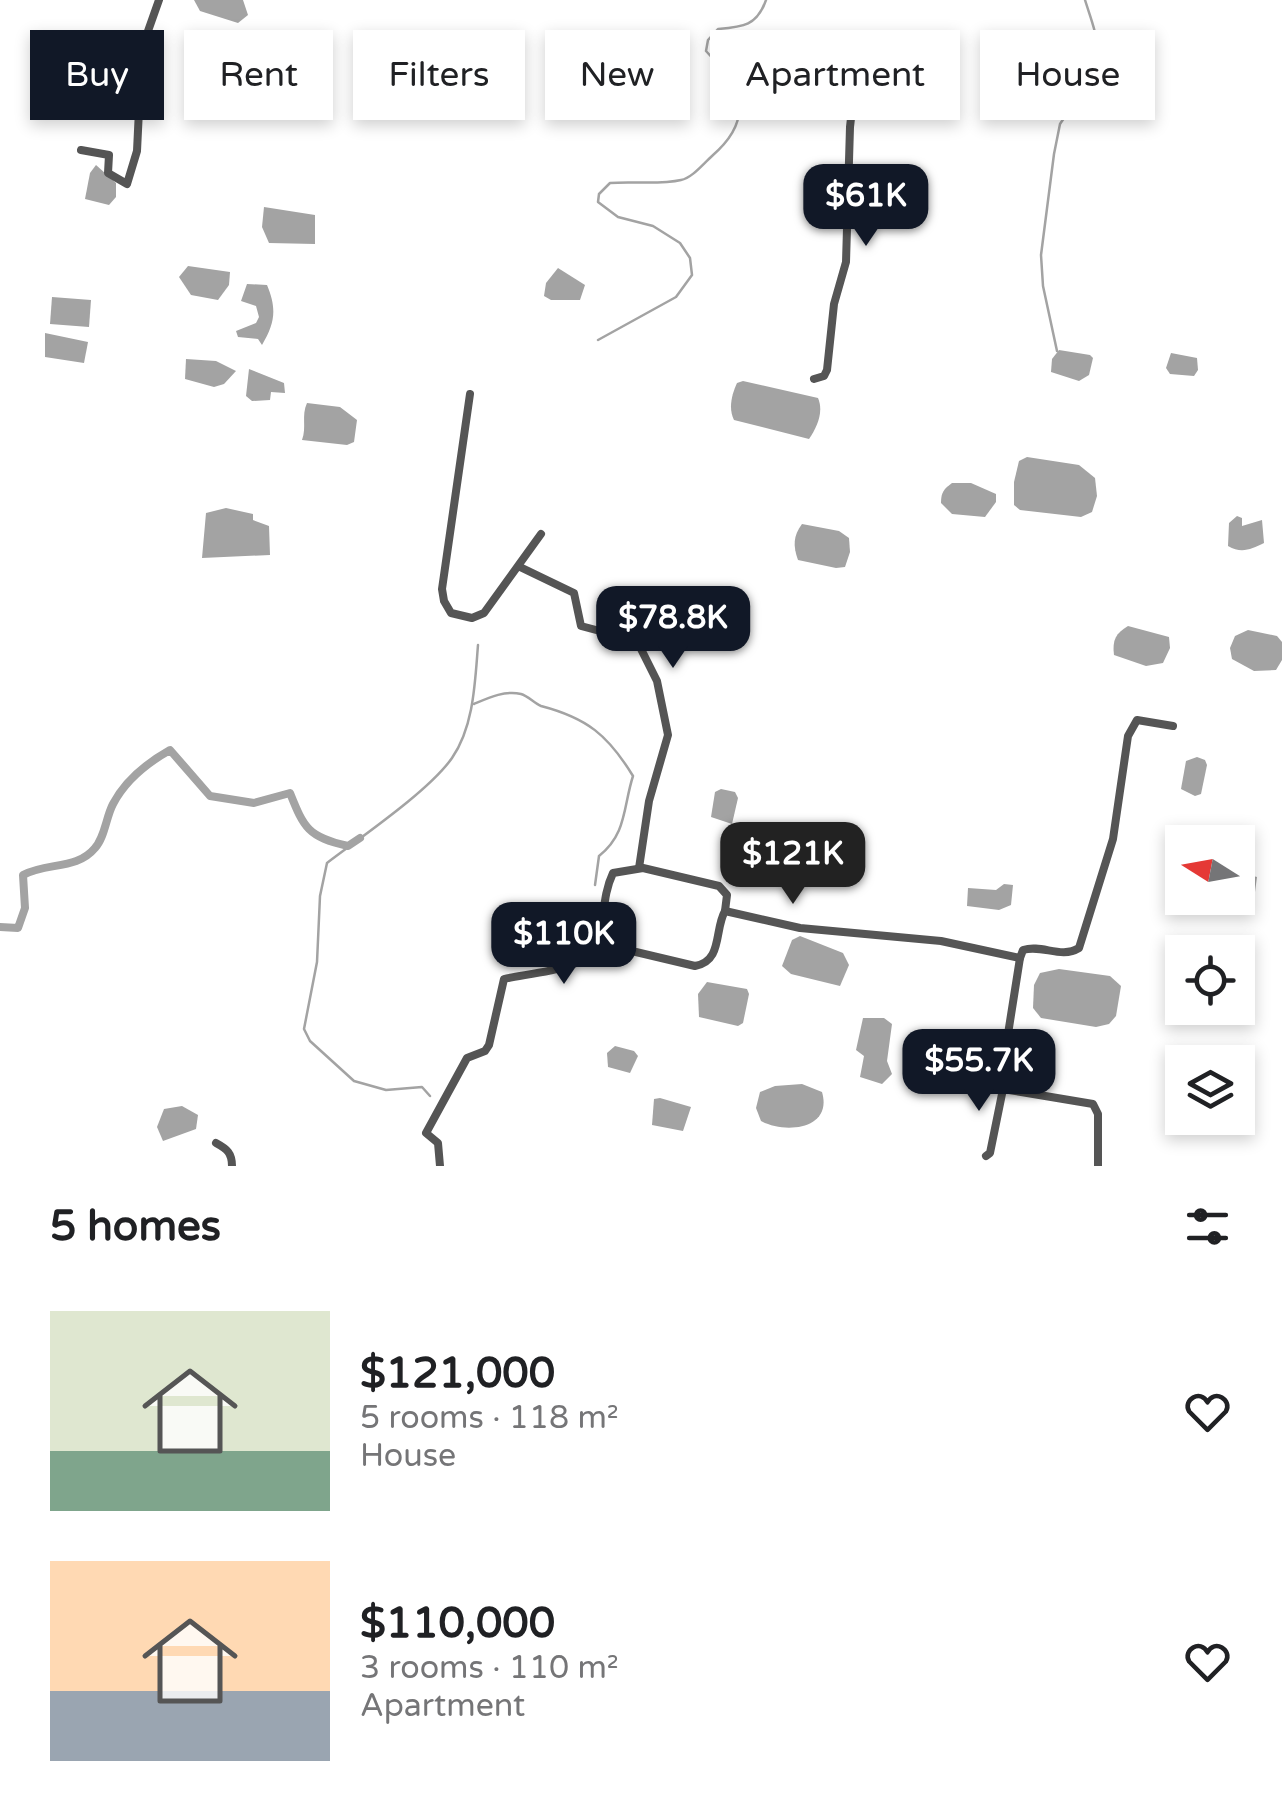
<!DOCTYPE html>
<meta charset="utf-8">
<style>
body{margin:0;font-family:"Varela Round",sans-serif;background:#f2f2f2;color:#202124;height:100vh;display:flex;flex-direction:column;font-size:38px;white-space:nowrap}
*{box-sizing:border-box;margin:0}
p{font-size:32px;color:#757577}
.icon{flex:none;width:55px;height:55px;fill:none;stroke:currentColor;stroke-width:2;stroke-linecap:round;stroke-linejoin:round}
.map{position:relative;height:1166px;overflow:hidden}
.details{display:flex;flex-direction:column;background:#fff;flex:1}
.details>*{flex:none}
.banner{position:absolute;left:30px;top:30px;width:1225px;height:90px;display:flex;gap:20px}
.needle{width:65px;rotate:281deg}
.fabs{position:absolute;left:1165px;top:825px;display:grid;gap:20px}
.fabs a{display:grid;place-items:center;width:90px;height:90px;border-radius:0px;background:#fff;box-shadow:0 5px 15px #0003;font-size:50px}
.price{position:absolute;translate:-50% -85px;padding:0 22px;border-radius:20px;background:#111827;color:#fff;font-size:32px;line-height:65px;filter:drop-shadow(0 2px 5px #0008)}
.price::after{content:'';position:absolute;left:50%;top:60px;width:30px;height:22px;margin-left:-15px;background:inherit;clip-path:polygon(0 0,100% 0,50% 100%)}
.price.current{background:#222;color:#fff}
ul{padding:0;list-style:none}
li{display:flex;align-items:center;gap:30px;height:250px;padding:0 50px}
li span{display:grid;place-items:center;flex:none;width:280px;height:200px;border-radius:0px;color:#555}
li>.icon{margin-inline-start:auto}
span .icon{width:120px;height:120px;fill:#fffc;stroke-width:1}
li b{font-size:42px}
h2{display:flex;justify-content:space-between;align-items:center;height:120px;padding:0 50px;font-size:42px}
.tag{padding:0 35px;border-radius:0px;background:#fff;box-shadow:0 5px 15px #0003;font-size:35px;line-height:90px}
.tag.current{background:#111827;color:#fff}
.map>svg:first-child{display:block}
.water{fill:#a3a3a3}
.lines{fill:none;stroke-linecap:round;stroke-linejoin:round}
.stream{stroke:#a3a3a3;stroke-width:2.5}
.canal{stroke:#a3a3a3;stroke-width:8}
.minor{stroke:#555;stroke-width:8}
</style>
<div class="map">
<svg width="1285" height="1166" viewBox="0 0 1285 1166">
<rect width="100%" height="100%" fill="#fff"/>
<g class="water">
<polygon points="194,0 243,0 248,15 238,23 200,11"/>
<polygon points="102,37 134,40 127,75 98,69 88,62 91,47"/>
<polygon points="96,165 116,183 116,197 109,205 85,199 90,173"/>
<polygon points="264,207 315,215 315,244 269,243 262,227"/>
<polygon points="188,266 230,272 229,285 218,300 191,295 179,277"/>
<polygon points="558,268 585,285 580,300 551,300 544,296 546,283"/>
<path d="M247,284L267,285C277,309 275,323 262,345L258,339L238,337L236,331L256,323L259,317L256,306L241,301Z"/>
<polygon points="52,297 91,300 89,327 50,324"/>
<polygon points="45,333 88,342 84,363 45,357"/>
<polygon points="1059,350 1090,355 1093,358 1089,375 1079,381 1051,372 1052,359"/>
<polygon points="1171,353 1197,358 1198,370 1194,376 1170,374 1166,368"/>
<polygon points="186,359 216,361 236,371 224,384 214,387 185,379"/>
<polygon points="249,369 284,383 285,393 271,392 270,400 252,401 246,396"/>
<path d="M743,381L818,398C824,412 817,427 809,439L734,420C728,408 732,394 737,383Z"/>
<path d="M307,403L340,407L357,420L354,442L347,445L302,440C307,427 301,416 307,403Z"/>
<polygon points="1027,457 1079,465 1095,478 1097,496 1092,512 1081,517 1020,510 1014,505 1014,482 1019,461"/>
<path d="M952,483H971L996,494V502L985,517L952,514L941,503C941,492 944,489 952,483Z"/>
<polygon points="226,508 253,514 253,520 269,526 270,555 202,558 206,513"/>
<path d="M1237,516L1242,518V526L1262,520L1264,543C1251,549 1242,554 1228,546L1229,523Z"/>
<path d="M802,524L839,531L849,538L850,552L845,567L836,568L798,560C793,546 793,536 802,524Z"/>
<circle cx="653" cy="611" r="17"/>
<path d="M1128,626L1169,637L1170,648L1163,663L1146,666L1114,655C1112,640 1116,633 1128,626Z"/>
<polygon points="1248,630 1277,636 1282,642 1282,660 1276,670 1254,671 1232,659 1230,648 1235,636"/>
<polygon points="1197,757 1205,760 1207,765 1201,794 1195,796 1181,789 1186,761"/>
<polygon points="721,789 735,792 738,798 732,824 711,817 715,792"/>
<polygon points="1238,872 1257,877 1253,907 1213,899 1238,898"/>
<polygon points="1004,884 1013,885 1011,905 999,910 967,906 968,888 996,890"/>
<polygon points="800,936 843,953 849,965 840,986 791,974 782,966 792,940"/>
<polygon points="1059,969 1110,976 1121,986 1116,1016 1109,1024 1096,1027 1041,1018 1033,1008 1034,985 1040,973"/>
<polygon points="707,982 747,989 749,994 743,1023 738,1026 699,1017 698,994"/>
<polygon points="863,1018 884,1018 892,1024 887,1061 892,1074 882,1084 860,1077 864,1056 856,1050"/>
<polygon points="615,1046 634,1051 638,1056 630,1073 608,1067 607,1053"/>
<path d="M802,1084L822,1092C833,1130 784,1134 761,1121L756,1108L760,1092L775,1086Z"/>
<polygon points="660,1098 691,1107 683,1131 652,1125 654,1099"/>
<polygon points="182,1106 198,1115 196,1129 163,1141 157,1127 164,1109"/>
</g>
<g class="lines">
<g class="stream">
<path d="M598,340L676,297L692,275L690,258L680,243L653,226L618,217L598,202L599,194L610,183C632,181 660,185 681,180C692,178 703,164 712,156C756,118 741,88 706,51L708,40L718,29C743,27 757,26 766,0"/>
<path d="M1057,351L1043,286L1041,255L1054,154L1060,124L1078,97L1077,86C1108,57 1096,35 1085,0"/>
<path d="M474,704C488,698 505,690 521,694C528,696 534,703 541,706C587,718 608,735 633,776C623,807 627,834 599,856L595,885"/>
<path d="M430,1096L422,1087L386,1090L354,1081L310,1041L304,1029L317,962L320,896L327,863C361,837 429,791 452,758C474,726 475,682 478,645"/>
</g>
<path class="canal" d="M0,927L18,928L25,908L23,875C47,862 77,870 95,848C105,837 106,817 113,804C126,779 147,763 170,750L210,796L254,803L290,793C304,828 308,837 348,846L360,838"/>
<g class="minor">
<polyline points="81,150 109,155 108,173 127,184 137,151 142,48 159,0"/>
<polyline points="814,379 824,376 827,370 834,304 846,262 850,127 855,83"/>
<polyline points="470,394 442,589 444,601 451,613 472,618 484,613 541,534"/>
<polyline points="520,567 574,593 581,626 630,639 640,647 657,681 668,735 649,801 639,868"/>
<path d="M598,943L695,966C723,961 714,930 725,911L800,928L941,941L1020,958"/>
<path d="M216,1143C227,1149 232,1153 232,1166"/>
<polyline points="986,1156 990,1153 1003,1089"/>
<path d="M440,1166L438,1143L426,1133L467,1058L485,1051L489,1045L504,979C527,973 589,971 598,943C605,919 602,896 613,873L643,868L719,886L727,895L725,911"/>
<path d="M1098,1166V1114L1093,1104L1003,1089L1005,1053L1020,958L1023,950C1042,944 1061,959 1079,948L1113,839L1128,736L1137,720L1173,726"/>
</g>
</g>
</svg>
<div class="fabs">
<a><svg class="needle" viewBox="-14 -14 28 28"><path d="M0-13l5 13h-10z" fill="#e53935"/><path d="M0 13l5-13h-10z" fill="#757577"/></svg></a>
<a><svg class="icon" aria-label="locate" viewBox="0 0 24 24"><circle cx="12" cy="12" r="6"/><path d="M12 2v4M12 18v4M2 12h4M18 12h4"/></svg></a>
<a><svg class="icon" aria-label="layers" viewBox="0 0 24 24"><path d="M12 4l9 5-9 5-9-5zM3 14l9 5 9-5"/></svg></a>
</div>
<b class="price" style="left:866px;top:249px">$61K</b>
<b class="price" style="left:673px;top:671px">$78.8K</b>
<b class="price current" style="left:793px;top:907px">$121K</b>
<b class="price" style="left:564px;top:987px">$110K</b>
<b class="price" style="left:979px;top:1114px">$55.7K</b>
<div class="banner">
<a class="tag current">Buy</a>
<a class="tag">Rent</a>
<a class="tag">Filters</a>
<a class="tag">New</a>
<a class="tag">Apartment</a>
<a class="tag">House</a>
</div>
</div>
<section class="details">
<h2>5 homes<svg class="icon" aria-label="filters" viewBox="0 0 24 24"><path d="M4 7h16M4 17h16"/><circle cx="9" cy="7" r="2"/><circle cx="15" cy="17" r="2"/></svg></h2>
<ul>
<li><span style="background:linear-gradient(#dfe7d0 70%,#7fa58c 0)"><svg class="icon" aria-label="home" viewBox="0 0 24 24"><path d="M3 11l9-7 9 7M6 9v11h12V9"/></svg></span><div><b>$121,000</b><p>5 rooms · 118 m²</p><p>House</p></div><svg class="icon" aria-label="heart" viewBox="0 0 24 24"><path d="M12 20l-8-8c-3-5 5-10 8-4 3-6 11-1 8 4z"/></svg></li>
<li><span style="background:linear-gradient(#ffd9b3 65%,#9aa5b1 0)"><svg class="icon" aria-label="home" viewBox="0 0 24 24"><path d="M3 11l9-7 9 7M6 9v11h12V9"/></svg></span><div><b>$110,000</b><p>3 rooms · 110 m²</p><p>Apartment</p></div><svg class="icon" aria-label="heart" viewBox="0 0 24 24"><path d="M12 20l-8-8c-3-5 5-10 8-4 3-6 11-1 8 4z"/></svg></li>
</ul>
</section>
